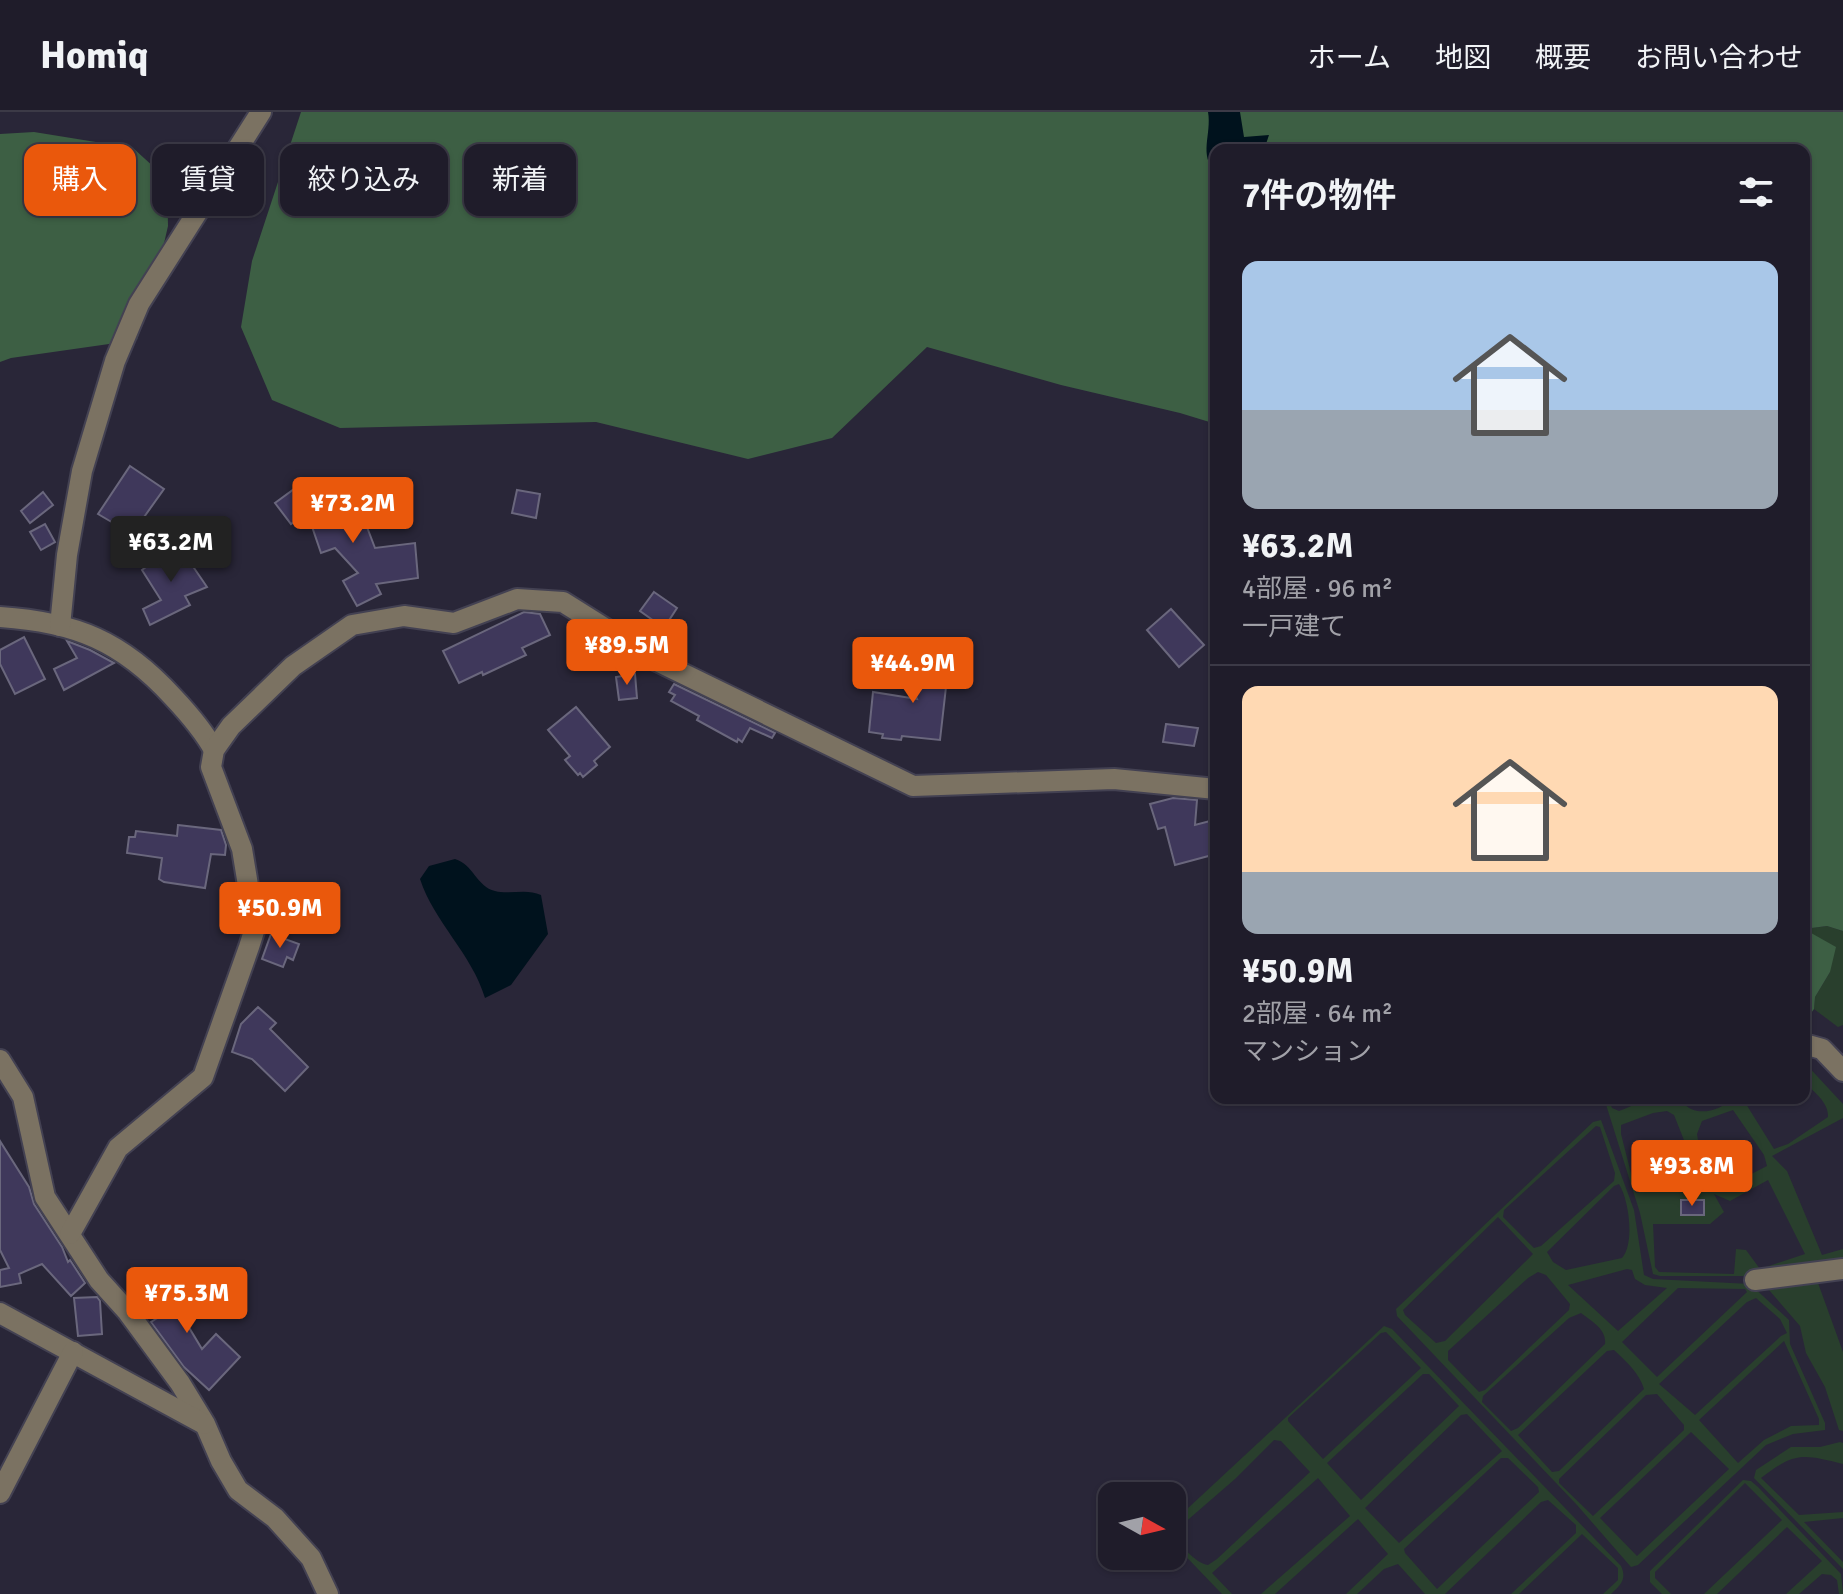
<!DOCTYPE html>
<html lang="ja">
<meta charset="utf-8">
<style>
body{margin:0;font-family:Signika,"Noto Sans JP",sans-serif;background:#272532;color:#f1f3f6;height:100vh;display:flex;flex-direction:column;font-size:30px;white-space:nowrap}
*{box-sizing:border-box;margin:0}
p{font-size:26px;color:#a1a1a8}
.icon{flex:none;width:44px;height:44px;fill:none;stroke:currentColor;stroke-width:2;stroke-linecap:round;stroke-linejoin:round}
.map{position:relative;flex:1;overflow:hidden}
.details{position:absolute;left:1210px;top:32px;width:600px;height:960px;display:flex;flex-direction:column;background:#1f1c2a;border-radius:16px;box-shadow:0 2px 6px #0004,0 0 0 2px #3c3a47}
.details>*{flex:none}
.guide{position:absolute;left:24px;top:32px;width:760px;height:72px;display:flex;gap:16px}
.needle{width:52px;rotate:98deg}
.fabs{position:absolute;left:1098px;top:1370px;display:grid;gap:16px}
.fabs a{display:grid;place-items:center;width:88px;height:88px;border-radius:16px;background:#1f1c2a;box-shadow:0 2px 6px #0004,0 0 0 2px #3c3a47;font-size:40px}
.price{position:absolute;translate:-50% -68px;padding:0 18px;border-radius:8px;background:#ea580c;color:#fff;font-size:26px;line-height:52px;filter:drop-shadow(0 2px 4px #0008)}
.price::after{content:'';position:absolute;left:50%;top:48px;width:24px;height:18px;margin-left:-12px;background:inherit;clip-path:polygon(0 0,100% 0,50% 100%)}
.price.on{background:#222;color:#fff}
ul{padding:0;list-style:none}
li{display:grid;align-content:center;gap:16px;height:424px;padding:0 32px}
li+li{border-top:2px solid #3c3a47}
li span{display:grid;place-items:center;height:248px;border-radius:16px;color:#555}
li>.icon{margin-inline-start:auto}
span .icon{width:144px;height:144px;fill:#fffc;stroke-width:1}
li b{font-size:34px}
h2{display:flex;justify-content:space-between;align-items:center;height:96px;padding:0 32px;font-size:34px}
.pill{padding:0 28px;border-radius:16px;background:#1f1c2a;box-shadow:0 2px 6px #0004,0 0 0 2px #3c3a47;font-size:28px;line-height:72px}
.pill.on{background:#ea580c;color:#fff}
header{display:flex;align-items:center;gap:48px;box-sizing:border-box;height:112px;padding:0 40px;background:#1f1c2a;border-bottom:2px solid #3c3a47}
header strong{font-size:38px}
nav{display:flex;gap:44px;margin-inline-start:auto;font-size:28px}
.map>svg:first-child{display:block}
.green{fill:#293f2d;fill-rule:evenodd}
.forest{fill:#3d5f44}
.water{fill:#00121d}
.building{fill:#3f385b;stroke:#6a677d;stroke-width:2}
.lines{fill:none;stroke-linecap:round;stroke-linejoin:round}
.minor-casing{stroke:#434152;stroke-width:24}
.minor{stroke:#7b7262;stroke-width:20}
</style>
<header>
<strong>Homiq</strong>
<nav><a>ホーム</a><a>地図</a><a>概要</a><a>お問い合わせ</a></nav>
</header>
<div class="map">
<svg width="1843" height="1482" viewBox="0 0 1843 1482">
<rect width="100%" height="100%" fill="#292638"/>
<g class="green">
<polygon points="1827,814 1843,819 1843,913 1838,915 1814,897 1815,885 1830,860 1804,817"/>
<path d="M1804,950L1843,992V1006L1772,1044L1787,1059L1822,1143L1843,1137V1149L1762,1164H1660L1653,1162L1640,1101L1604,986H1608L1612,996L1619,999C1636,993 1657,981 1675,986C1681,988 1685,994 1691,997C1703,1003 1724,997 1731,986H1745L1746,992L1774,1037L1788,1032L1828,1005C1829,991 1814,979 1804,971ZM1733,998L1764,1043L1767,1054L1724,1076L1699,1034L1697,1022L1702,1009ZM1667,999L1674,1003L1697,1061L1636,1081L1621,1022V1013L1653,1001ZM1768,1068L1805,1142L1760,1157L1746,1138L1736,1137L1734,1162L1659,1160L1655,1155L1653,1112H1710L1724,1100L1714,1082L1730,1089Z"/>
<path d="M1601,1008L1634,1098L1644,1163L1653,1167L1750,1172L1789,1208L1790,1232L1825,1311V1318L1793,1322L1766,1333L1638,1453L1631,1455L1577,1393L1397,1204L1396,1197L1593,1010ZM1596,1014L1600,1015L1615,1061L1614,1069L1541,1134L1534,1136L1503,1105L1504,1098ZM1619,1072C1629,1088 1635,1131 1622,1146L1566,1158L1553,1150L1547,1140L1614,1074ZM1498,1105L1533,1142L1445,1229L1436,1231L1405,1203L1403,1198ZM1627,1157L1632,1158L1635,1167L1645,1173L1667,1176L1618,1219L1568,1173ZM1538,1160L1546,1163L1570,1192L1569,1198L1485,1278L1479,1280L1448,1248V1239L1528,1166ZM1678,1176L1745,1177L1747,1180L1657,1265L1622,1230ZM1756,1186L1780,1207L1787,1221L1781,1224L1695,1303L1659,1272L1747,1190ZM1581,1201C1591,1209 1607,1217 1605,1232L1518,1316L1511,1319L1482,1290L1483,1284L1569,1206ZM1784,1229L1819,1307V1313L1791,1314L1764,1328L1738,1351L1699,1308ZM1614,1238C1626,1249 1640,1262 1644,1277L1559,1359L1552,1360L1518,1323L1607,1239ZM1657,1282L1684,1313V1318L1593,1404L1559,1371V1367L1646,1283ZM1691,1320L1729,1357L1637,1444L1600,1406Z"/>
<polygon points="1818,1171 1843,1240 1843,1319 1839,1318 1825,1275 1806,1241 1800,1214 1769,1178"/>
<path d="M1384,1214L1392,1217L1621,1454C1627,1467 1621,1473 1611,1482H1603L1618,1468V1456L1582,1422L1519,1482H1511L1576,1421V1413L1548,1388L1541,1390L1445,1482H1425L1398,1452L1384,1457L1357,1482H1346L1388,1442L1358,1407L1275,1482H1261L1350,1404L1318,1366L1212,1461L1232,1482H1222L1172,1430V1411ZM1386,1220L1421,1256L1323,1347L1288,1309V1306L1381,1221ZM1423,1262H1429L1459,1294L1361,1388L1327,1351ZM1467,1302L1502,1339L1399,1431L1365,1396L1461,1303ZM1274,1328L1281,1329L1310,1360L1217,1447L1208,1453C1195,1451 1178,1432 1175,1419L1235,1367ZM1501,1346H1508L1538,1375L1539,1380L1437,1477L1405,1441L1404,1437Z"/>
<path d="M1840,1330L1843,1331V1352C1802,1342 1795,1340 1761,1366L1799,1403L1843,1400V1406L1804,1410L1843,1450V1457L1754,1366L1756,1358L1791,1335H1820Z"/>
<polygon points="1743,1368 1751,1369 1758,1375 1841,1462 1843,1482 1839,1482 1837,1468 1831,1463 1822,1462 1799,1482 1786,1482 1822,1449 1787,1415 1717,1482 1704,1482 1782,1408 1745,1371 1655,1460 1655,1466 1671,1482 1662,1482 1650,1470 1650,1459"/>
</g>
<g class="forest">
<polygon points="301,0 1843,0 1843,819 1827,814 1804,817 1836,835 1830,860 1815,885 1814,897 1804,911 1804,38 1216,38 1216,312 1180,301 1061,273 927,235 832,326 748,347 596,310 340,316 272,288 241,215 252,149"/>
<polygon points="34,20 133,36 167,67 168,114 154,175 137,228 11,246 0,250 0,22"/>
</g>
<g class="water">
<path d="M1208,0H1240L1244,25L1269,23L1264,38H1216V60C1198,44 1212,22 1208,0Z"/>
<path d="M455,747C473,752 477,775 495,779C510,783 526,776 541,783L548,822L511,873L485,886C472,842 434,810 420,767L429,754Z"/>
</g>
<g class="building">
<polygon points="130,354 164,377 132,422 98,402"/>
<polygon points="301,372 322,402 357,389 375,436 415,431 418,466 376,472 381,482 357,494 343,469 358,461 335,436 321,441 307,400 291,412 275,391"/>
<polygon points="517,378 540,382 536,406 512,401"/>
<polygon points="43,380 53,393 30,411 21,399"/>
<polygon points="45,412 55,430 41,438 30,420"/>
<polygon points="179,434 207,475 185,484 190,493 150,513 143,497 161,488 142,458 146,455 144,452 161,440 163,444"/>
<polygon points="654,480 677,496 664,516 640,499"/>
<polygon points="1171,497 1204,533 1179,555 1147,518"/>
<polygon points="524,500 540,502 550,523 522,536 526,543 483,563 482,560 459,571 443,539"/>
<polygon points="24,525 45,567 15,582 0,552 0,538"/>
<polygon points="67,529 90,538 114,551 64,578 54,557 77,546"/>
<polygon points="937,543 949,574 946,575 940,628 902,624 901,628 882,626 883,622 869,620 873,580 917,587 905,556"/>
<polygon points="635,562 637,586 619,588 616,565"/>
<polygon points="674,572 775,621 772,626 750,616 742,630 738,627 737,630 697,608 699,604 671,589 675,583 669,580"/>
<polygon points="576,595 610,635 594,649 597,653 583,665 580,661 578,663 565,648 570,644 548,618"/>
<polygon points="1166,612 1198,616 1194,634 1163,630"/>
<polygon points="1173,686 1197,688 1195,713 1210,709 1216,742 1175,753 1165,715 1158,717 1150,692"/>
<polygon points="178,713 221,718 226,733 225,743 211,742 205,776 164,770 159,767 162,746 127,741 129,725 135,725 136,719 177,724"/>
<polygon points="271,822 299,832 293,848 287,845 283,855 262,847"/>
<polygon points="258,895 276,911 270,917 308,955 285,979 252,947 232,940 241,912"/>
<polygon points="0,1029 29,1075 34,1092 62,1135 68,1150 70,1148 85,1171 71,1184 42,1152 19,1162 21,1171 0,1175 0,1158 9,1156 0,1138"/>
<rect x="1681" y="1088" width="23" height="15"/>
<polygon points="170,1157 182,1177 170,1184 202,1237 216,1222 240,1245 209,1278 184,1255 151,1210 159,1205 155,1199 157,1197 143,1173"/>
<polygon points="97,1185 100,1189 102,1222 78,1224 74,1186"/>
</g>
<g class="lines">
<g class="minor-casing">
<g id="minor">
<path d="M0,505C75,510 122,529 173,585C189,602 203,618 214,638"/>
<polyline points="60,514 67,443 82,359 115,249 139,192 261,0"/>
<polyline points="1804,932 1822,937 1843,959"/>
<polyline points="0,948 23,985 45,1085 99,1168 127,1199 180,1271 205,1312 221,1349 238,1378 275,1406 311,1446 328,1482"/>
<polyline points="70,1122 118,1036 203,965 249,835 255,816 242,737 211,655 214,638 231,614 293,554 352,513 404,504 454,511 517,487 563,490 657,549 913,674 1114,667 1216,677"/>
<polyline points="1755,1168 1843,1157"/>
<polyline points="0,1201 204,1312"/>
<polyline points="0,1381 73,1240"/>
</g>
</g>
<use href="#minor" class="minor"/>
</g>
</svg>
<div class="fabs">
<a><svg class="needle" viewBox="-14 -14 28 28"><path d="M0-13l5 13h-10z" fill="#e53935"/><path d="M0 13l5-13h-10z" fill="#a1a1a8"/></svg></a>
</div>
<b class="price" style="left:353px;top:433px">¥73.2M</b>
<b class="price on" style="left:171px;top:472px">¥63.2M</b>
<b class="price" style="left:627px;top:575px">¥89.5M</b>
<b class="price" style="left:913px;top:593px">¥44.9M</b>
<b class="price" style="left:280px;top:838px">¥50.9M</b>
<b class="price" style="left:1692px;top:1096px">¥93.8M</b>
<b class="price" style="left:187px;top:1223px">¥75.3M</b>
<div class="guide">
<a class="pill on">購入</a>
<a class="pill">賃貸</a>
<a class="pill">絞り込み</a>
<a class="pill">新着</a>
</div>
<section class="details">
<h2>7件の物件<svg class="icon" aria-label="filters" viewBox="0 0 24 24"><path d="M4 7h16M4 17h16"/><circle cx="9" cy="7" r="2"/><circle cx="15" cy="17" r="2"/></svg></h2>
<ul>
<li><span style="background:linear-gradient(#a9c7e8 60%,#9aa5b1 0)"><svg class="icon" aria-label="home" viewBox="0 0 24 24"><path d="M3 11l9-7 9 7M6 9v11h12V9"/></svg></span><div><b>¥63.2M</b><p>4部屋 · 96 m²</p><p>一戸建て</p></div></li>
<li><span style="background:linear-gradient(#ffd9b3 75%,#9aa5b1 0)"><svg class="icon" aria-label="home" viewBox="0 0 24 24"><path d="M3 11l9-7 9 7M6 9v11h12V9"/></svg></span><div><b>¥50.9M</b><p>2部屋 · 64 m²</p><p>マンション</p></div></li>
</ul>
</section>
</div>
